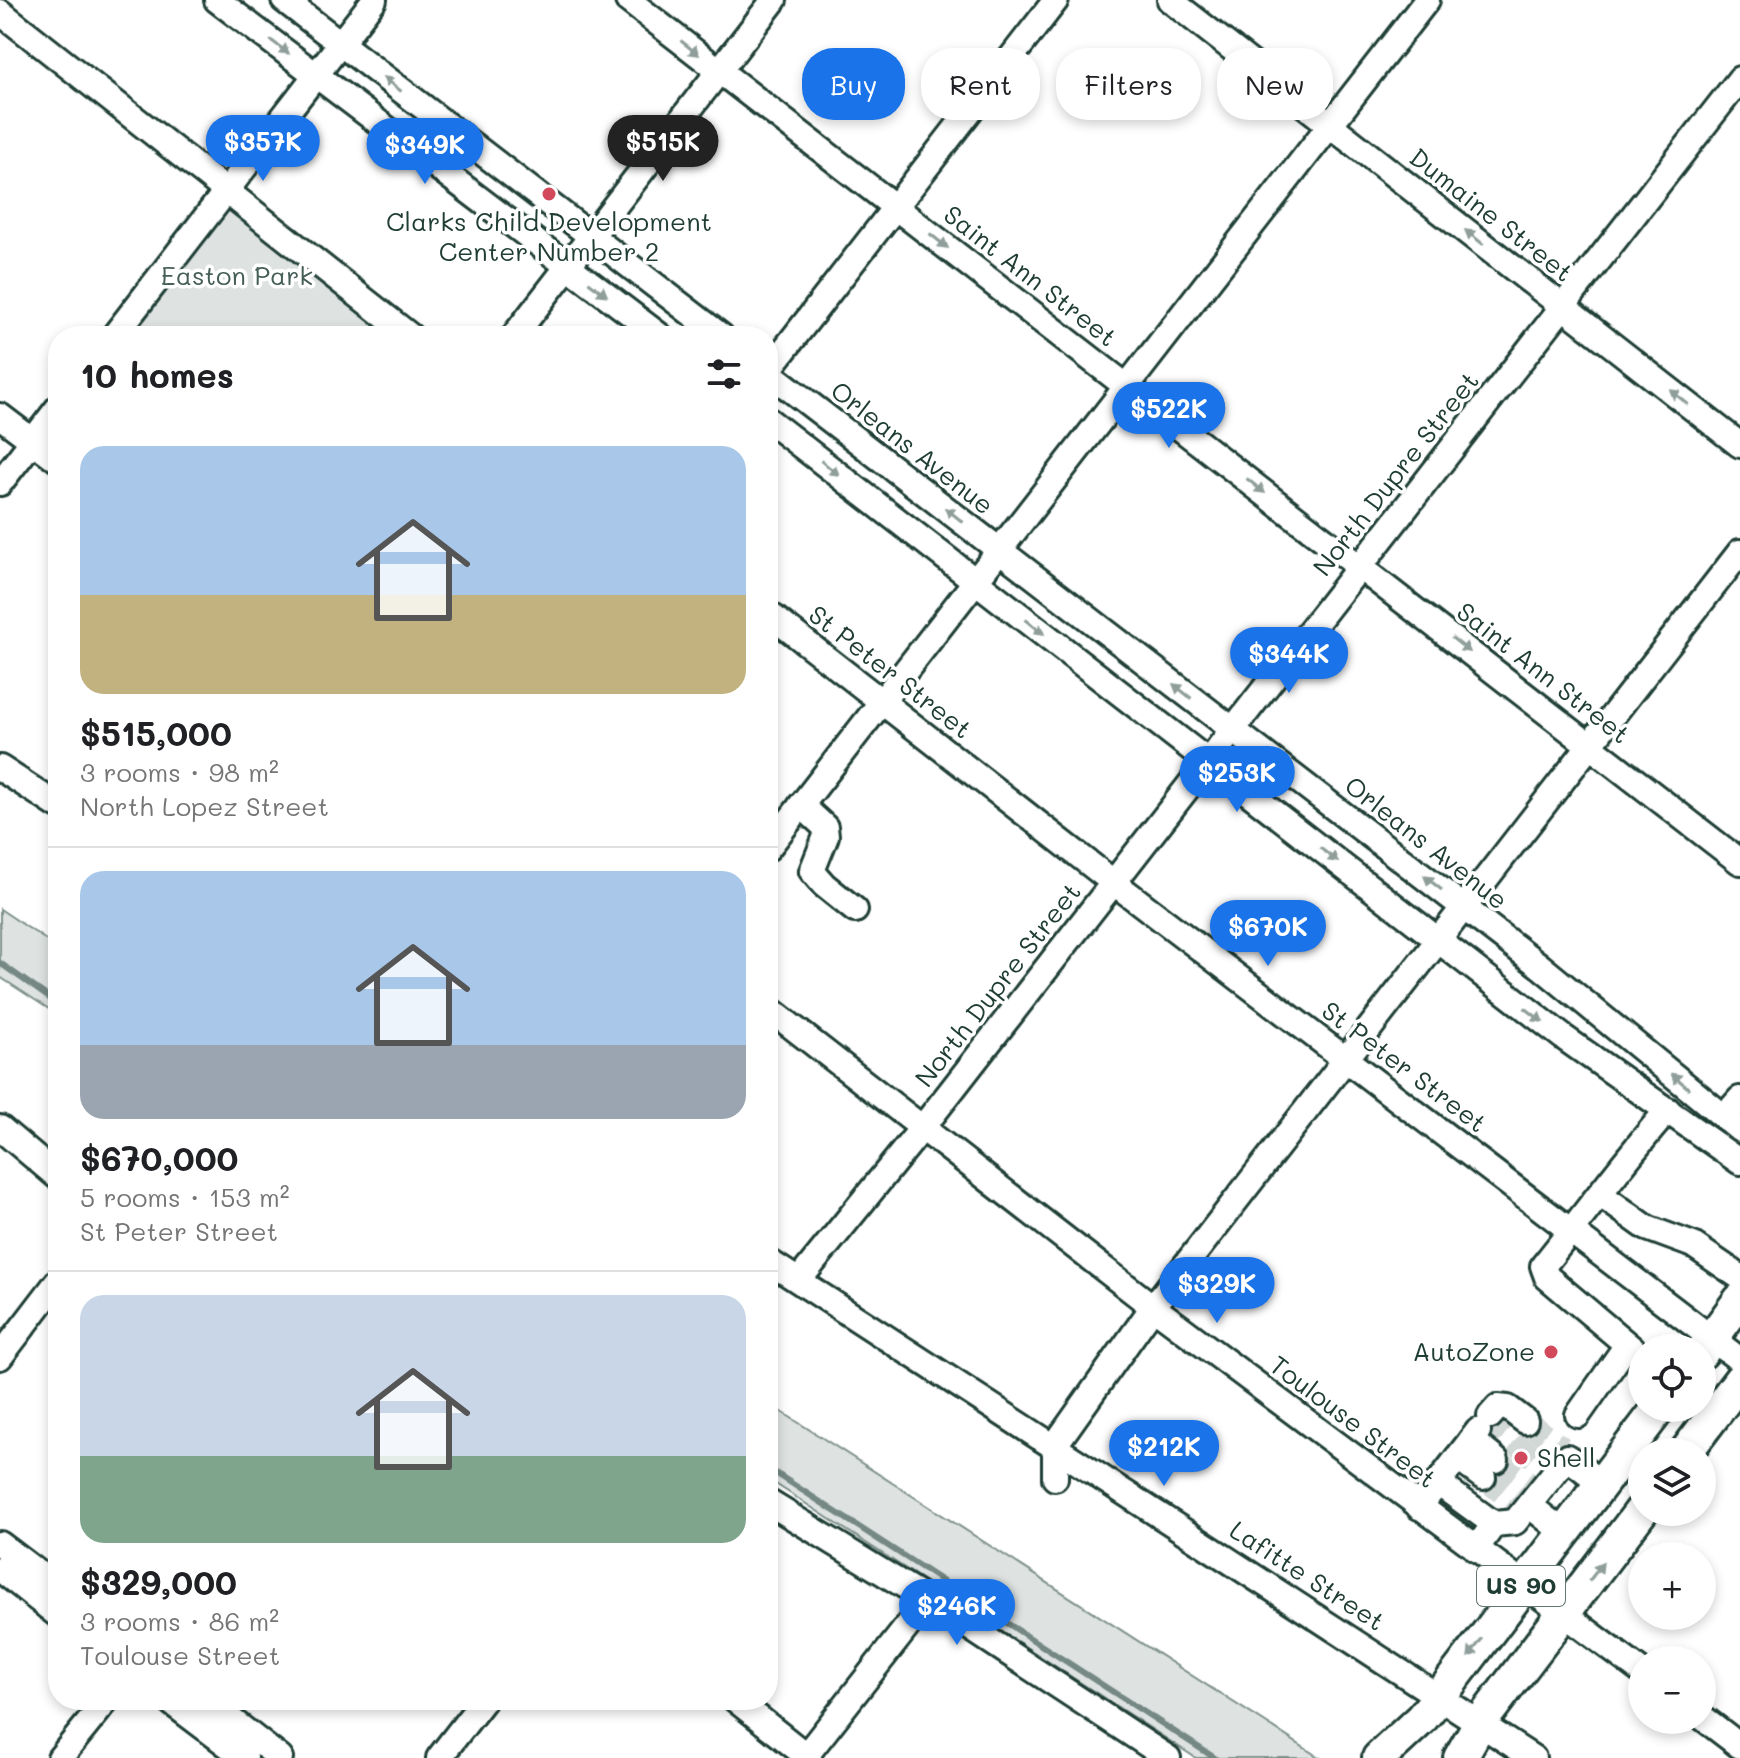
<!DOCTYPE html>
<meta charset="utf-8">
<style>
body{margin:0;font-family:Mali,sans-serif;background:#f2f2f2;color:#202124;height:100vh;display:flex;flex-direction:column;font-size:30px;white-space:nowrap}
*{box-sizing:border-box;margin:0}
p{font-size:26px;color:#757577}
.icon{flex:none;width:44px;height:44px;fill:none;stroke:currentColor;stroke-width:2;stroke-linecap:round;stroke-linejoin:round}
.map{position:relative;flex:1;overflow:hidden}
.side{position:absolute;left:48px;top:326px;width:730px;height:1384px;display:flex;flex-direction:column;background:#fff;border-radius:32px;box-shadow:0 4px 12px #0003}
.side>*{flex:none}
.guide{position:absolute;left:802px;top:48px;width:760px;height:72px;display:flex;gap:16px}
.fabs{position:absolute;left:1628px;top:1334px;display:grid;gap:16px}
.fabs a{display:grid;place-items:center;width:88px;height:88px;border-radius:50%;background:#fff;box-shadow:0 4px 12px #0003;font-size:40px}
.price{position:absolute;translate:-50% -68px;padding:0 18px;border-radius:28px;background:#1a73e8;color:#fff;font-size:26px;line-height:52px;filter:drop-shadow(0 2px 4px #0008)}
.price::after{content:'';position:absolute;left:50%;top:48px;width:24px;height:18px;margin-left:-12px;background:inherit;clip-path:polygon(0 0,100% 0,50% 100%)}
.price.on{background:#222;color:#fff}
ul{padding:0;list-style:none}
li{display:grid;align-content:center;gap:16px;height:424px;padding:0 32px}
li+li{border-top:2px solid #e0e0e0}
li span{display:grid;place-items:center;height:248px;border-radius:24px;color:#555}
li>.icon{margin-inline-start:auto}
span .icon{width:144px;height:144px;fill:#fffc;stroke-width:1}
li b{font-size:34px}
h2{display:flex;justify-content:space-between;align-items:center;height:96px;padding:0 32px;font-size:34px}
.chip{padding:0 28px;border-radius:32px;background:#fff;box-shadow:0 4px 12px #0003;font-size:28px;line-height:72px}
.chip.on{background:#1a73e8;color:#fff}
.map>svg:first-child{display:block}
.green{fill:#dee3e2;stroke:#7e908b;stroke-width:2}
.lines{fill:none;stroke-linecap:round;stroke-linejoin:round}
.stream{stroke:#758883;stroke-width:6}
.minor-tunnel{stroke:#d2d8d6;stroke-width:24;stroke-dasharray:24 12;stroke-linecap:butt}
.minor-casing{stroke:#1f3d34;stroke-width:30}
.major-casing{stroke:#1f3d34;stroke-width:38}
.minor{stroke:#fff;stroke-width:24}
.major{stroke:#fff;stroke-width:32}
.oneway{fill:#8f9e9a}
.poi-dot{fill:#d1495b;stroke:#fff;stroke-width:3}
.labels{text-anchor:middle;stroke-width:7;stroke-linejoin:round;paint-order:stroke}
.shield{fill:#fff;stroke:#627771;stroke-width:2}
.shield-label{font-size:24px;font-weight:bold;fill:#1f3d34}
.street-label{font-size:26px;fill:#1f3d34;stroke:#fff}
.poi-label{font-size:26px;fill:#1f3d34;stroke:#fff}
.park-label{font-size:26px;fill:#455e57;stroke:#fff}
</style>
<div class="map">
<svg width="1740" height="1758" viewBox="0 0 1740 1758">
<rect width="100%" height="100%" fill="#fff"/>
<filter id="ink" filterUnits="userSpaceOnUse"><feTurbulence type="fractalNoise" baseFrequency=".0125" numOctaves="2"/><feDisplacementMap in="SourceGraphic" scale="16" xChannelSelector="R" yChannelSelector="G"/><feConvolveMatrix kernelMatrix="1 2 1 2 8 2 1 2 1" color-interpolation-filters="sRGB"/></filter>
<g filter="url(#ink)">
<g class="green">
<polygon points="226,193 410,336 114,336"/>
<polygon points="0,909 58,948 58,1015 0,977"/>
<polygon points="768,1403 1320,1758 1196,1758 768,1479"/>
</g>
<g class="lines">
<g class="stream">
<polyline points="0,963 58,1004"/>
<polyline points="768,1468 1215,1758"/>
</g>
<g class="minor-tunnel">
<polyline points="1485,1421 1554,1472"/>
<polyline points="1525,1421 1562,1448"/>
<polyline points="1496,1460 1533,1486"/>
<polyline points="1483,1477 1518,1505"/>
</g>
<g class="minor-casing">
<g id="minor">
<polyline points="217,0 660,336"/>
<polyline points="284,0 721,336"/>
<polyline points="628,0 1740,862"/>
<polyline points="1170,0 1740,445"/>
<polyline points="0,12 410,336"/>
<polyline points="114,336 374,0"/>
<polyline points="514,336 774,0"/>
<polyline points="768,371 1056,0"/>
<polyline points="768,372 1540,966 1740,1130"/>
<polyline points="0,416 58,460"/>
<polyline points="768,420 1563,1037 1740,1162"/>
<polyline points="0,483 58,408"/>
<polyline points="768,613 1113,882 1740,1360"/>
<polyline points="0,768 58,806"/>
<polyline points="801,805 825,827 826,836 812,871 824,885 855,910"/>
<polyline points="768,848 1427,0"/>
<polyline points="768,1008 1153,1307 1642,1672"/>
<polyline points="1724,1117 1740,1099"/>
<polyline points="0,1128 58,1177"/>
<polyline points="1601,1195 1647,1228 1693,1245 1740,1277"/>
<polyline points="768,1261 1533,1758"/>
<polyline points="799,1280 923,1127 1740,79"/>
<polyline points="0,1357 58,1281"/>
<path d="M1642,1357L1547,1277L1543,1266C1585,1214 1624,1160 1668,1110"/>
<polyline points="1578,1415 1627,1345"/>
<polyline points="1490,1416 1498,1407 1508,1408 1525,1421"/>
<polyline points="1471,1440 1496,1460"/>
<polyline points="1457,1458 1483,1477"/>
<polyline points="1055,1478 1055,1445 1153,1307 1740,552"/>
<polyline points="1438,1483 1478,1431"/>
<polyline points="768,1502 928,1600 1168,1758"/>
<polyline points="1529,1505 1563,1532"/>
<polyline points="1419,1507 1438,1483 1494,1524"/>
<polyline points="0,1544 58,1588"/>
<polyline points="1476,1549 1494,1524 1515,1522 1567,1457 1601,1483"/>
<polyline points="0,1569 58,1615"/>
<polyline points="168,1700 245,1758"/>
<polyline points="206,1700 280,1758"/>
<polyline points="736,1700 809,1758"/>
<polyline points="1702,1717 1740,1746"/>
<polyline points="60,1758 107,1700"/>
<polyline points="439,1758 484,1700"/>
<polyline points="804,1758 928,1600"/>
</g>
</g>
<g class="major-casing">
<g id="major">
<polyline points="1702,1352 1740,1300"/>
<polyline points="1686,1452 1740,1380"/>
<polyline points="1379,1758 1421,1719 1440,1696 1659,1408"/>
<polyline points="1460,1758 1480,1723 1642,1510"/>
</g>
</g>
<use href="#minor" class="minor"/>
<use href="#major" class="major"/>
</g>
<defs><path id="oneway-solid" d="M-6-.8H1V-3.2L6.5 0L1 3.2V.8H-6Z" transform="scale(2)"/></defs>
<g class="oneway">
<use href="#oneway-solid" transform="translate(280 47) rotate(37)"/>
<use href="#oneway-solid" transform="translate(690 48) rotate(38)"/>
<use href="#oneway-solid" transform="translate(392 84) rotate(-142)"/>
<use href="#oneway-solid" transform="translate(1474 237) rotate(-142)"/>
<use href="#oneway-solid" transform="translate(939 241) rotate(38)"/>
<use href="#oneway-solid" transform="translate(598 289) rotate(37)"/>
<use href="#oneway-solid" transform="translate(1679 397) rotate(-142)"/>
<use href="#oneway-solid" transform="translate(830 468) rotate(38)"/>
<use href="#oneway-solid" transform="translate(1256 486) rotate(38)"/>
<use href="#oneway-solid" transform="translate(954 515) rotate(-142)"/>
<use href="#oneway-solid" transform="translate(1035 627) rotate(38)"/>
<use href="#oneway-solid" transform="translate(1461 645) rotate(38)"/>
<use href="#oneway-solid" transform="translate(1182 691) rotate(-142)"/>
<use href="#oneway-solid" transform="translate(1329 855) rotate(38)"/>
<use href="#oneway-solid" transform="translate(1433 883) rotate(-142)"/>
<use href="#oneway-solid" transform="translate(1534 1015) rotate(38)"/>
<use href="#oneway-solid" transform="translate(1680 1081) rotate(-139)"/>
<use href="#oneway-solid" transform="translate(1596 1572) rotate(-53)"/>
<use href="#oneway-solid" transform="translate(1475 1648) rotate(127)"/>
</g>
</g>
<g class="poi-dot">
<circle cx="549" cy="194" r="8"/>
<circle cx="1551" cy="1352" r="8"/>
<circle cx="1521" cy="1458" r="8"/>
</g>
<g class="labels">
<rect class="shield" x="1477" y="1566" width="88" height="40" rx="6"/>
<g class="shield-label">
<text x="1521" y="1594">US 90</text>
</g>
<g class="street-label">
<text transform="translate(1491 215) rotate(38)" y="9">Dumaine Street</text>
<text transform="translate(1030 276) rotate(38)" y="9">Saint Ann Street</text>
<text transform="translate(912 448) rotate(38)" y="9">Orleans Avenue</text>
<text transform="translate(1396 474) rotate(-52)" y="9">North Dupre Street</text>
<text transform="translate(890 672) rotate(38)" y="9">St Peter Street</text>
<text transform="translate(1543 673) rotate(38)" y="9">Saint Ann Street</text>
<text transform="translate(1426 843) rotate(38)" y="9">Orleans Avenue</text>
<text transform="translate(998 985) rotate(-52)" y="9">North Dupre Street</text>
<text transform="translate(1404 1067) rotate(37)" y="9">St Peter Street</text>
<text transform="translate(1353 1422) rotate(37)" y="9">Toulouse Street</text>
<text transform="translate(1307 1576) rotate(33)" y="9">Lafitte Street</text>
</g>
<g class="poi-label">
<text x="549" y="231">Clarks Child Development<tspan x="549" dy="30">Center Number 2</tspan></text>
<text x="1535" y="1361" text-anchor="end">AutoZone</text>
<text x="1537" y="1467" text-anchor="start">Shell</text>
</g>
<g class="park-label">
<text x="237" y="285">Easton Park</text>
</g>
</g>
</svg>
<div class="fabs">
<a><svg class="icon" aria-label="locate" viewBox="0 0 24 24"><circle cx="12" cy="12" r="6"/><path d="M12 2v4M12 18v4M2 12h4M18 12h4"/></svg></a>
<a><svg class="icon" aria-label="layers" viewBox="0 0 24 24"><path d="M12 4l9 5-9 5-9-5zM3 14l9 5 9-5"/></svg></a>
<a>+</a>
<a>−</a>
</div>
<b class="price" style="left:263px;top:183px">$357K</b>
<b class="price on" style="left:663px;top:183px">$515K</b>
<b class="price" style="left:425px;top:186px">$349K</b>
<b class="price" style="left:1169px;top:450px">$522K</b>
<b class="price" style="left:1289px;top:695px">$344K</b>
<b class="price" style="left:1237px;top:814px">$253K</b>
<b class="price" style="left:1268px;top:968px">$670K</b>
<b class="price" style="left:1217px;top:1325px">$329K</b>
<b class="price" style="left:1164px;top:1488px">$212K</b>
<b class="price" style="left:957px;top:1647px">$246K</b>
<div class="guide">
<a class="chip on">Buy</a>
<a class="chip">Rent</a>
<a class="chip">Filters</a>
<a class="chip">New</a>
</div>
<section class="side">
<h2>10 homes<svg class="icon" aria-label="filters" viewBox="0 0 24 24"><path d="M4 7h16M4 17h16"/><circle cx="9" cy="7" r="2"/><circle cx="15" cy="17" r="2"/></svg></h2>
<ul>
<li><span style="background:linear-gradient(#a9c7e8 60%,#c2b280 0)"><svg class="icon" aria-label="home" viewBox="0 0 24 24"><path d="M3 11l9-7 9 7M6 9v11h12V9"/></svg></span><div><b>$515,000</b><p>3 rooms · 98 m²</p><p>North Lopez Street</p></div></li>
<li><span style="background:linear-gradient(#a9c7e8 70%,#9aa5b1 0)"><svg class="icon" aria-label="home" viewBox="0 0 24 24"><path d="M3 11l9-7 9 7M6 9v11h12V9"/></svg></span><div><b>$670,000</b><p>5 rooms · 153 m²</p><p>St Peter Street</p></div></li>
<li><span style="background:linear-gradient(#c9d6e8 65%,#7fa58c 0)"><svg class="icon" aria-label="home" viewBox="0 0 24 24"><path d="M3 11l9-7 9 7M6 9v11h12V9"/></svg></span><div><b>$329,000</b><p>3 rooms · 86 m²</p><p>Toulouse Street</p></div></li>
</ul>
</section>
</div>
